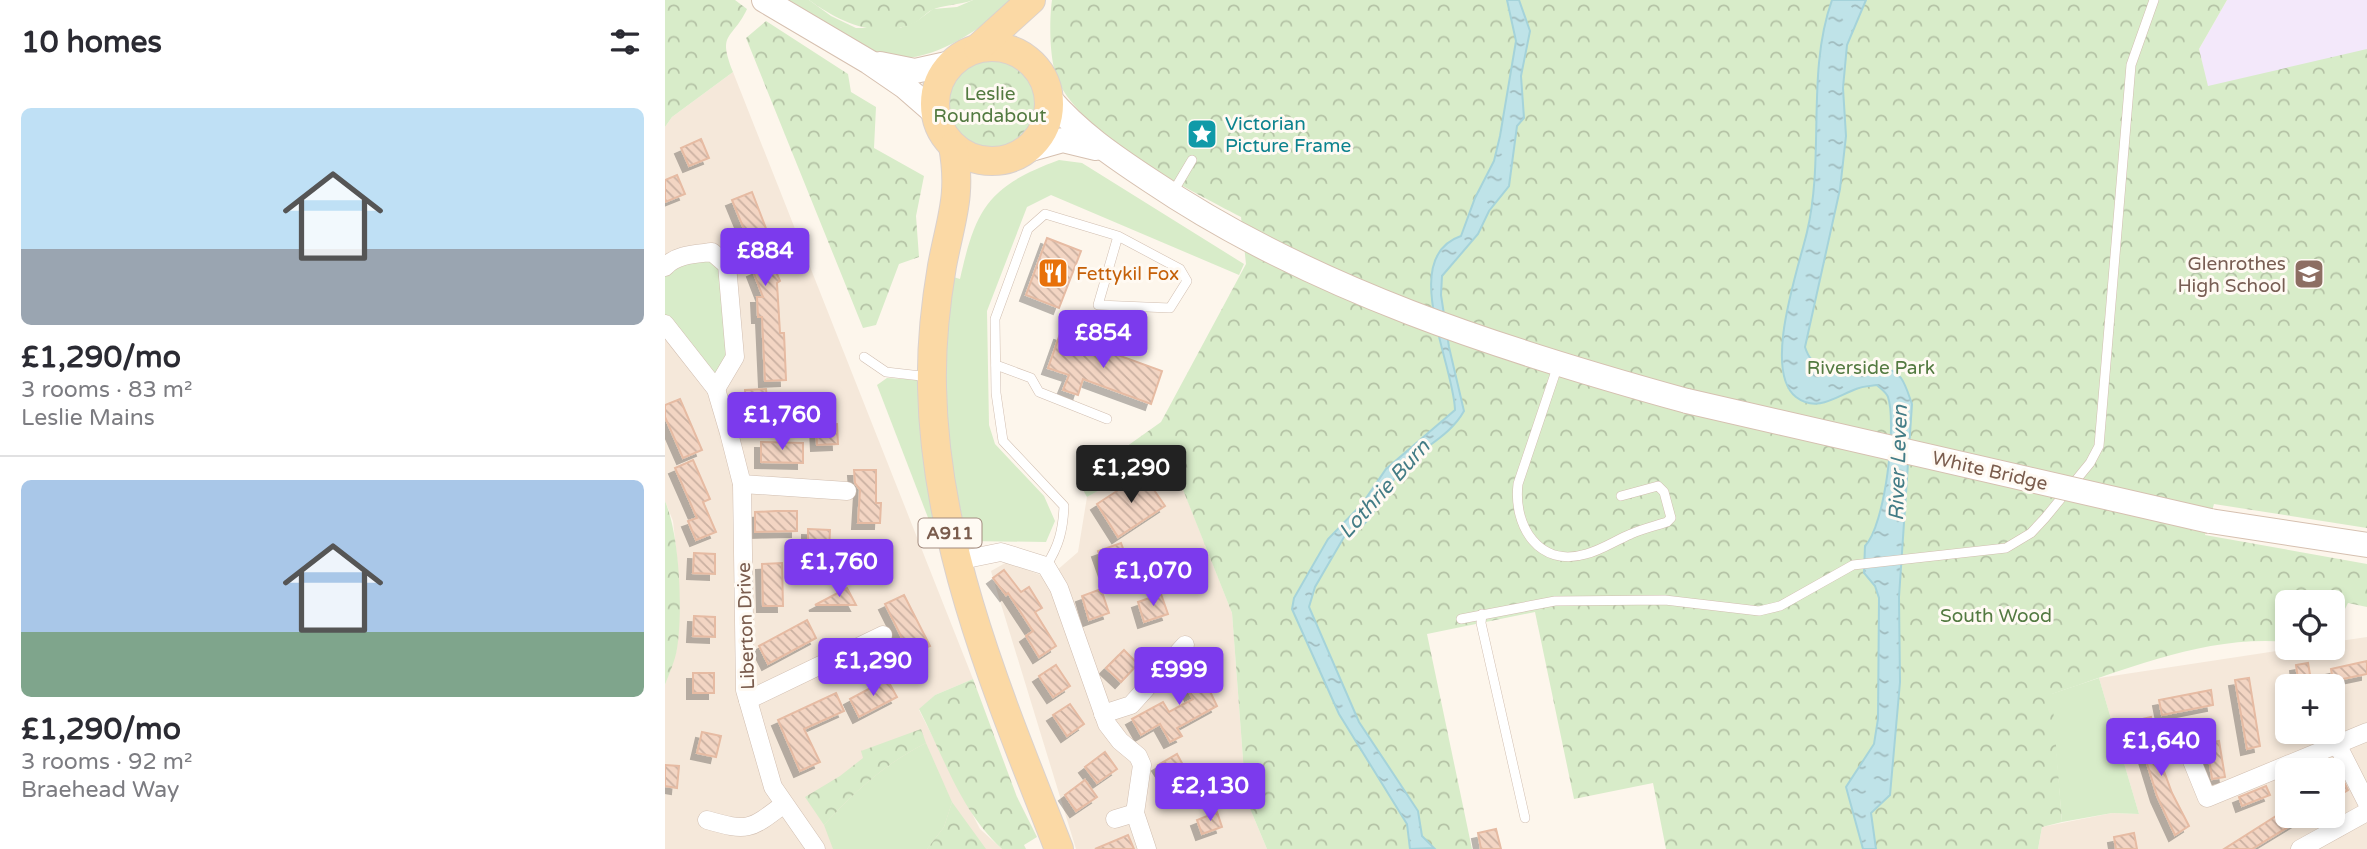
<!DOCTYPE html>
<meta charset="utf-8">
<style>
body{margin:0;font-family:"Varela Round",sans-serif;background:#f7f7f7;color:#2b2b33;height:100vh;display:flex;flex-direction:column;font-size:26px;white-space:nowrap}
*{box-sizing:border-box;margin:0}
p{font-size:23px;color:#7c7c81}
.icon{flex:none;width:38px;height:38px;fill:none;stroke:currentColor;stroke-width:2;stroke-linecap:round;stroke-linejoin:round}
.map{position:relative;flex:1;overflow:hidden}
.sheet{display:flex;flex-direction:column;background:#fff;width:665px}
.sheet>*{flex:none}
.buttons{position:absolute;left:1610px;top:590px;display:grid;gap:14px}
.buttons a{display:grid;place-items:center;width:70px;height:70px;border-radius:10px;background:#fff;box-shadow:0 4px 10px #0003;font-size:35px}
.price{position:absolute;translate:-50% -60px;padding:0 16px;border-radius:7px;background:#7c3aed;color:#fff;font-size:23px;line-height:46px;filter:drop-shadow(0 2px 4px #0008)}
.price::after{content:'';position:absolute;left:50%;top:42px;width:21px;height:16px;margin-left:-10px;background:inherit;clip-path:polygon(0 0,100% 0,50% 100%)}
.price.current{background:#222;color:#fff}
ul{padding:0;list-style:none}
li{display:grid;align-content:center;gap:14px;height:371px;padding:0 21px}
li+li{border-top:2px solid #e1e1e2}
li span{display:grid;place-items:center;height:217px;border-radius:10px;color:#555}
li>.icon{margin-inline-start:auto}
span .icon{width:126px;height:126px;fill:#fffc;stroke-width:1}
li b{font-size:30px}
h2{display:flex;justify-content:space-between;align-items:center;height:84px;padding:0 21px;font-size:30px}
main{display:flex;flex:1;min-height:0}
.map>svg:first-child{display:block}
.residential{fill:#f5e8da;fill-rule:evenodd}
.education{fill:#f3e8fa}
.grass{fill:#d8ecc9}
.forest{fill:url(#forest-crowns)}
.water{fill:url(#water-ripples);stroke:#a5d3da;stroke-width:2}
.building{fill:url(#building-back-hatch);stroke:#e6bba3;stroke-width:2;filter:url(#shadow)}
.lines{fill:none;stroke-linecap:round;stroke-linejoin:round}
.service-casing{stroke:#d1beb0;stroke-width:10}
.minor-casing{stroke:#d1beb0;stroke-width:19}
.secondary-casing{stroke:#d6c0b0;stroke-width:26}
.primary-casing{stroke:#dad1cd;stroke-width:30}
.service{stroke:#fff;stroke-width:9}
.minor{stroke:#fff;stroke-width:18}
.secondary{stroke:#fff;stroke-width:24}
.primary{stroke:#fbd9a5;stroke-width:28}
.secondary-bridge-casing{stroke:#d6c0b0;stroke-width:26;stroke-linecap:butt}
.secondary-bridge{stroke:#fff;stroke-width:24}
.labels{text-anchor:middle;stroke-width:6;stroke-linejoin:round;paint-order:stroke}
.shield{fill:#fffaf3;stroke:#a28b7f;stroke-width:2}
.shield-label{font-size:18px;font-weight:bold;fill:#7a5c4d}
.park-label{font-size:19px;fill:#537a41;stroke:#fffaf3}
.culture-label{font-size:19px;fill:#0d838f;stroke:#fffaf3;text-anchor:start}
.education-label{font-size:19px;fill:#785e54;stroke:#fffaf3;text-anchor:end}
.food-label{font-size:19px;fill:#c56008;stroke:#fffaf3;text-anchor:start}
.street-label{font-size:19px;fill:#7a5c4d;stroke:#fffaf3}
.water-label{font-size:21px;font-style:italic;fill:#437c86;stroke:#fffaf3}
</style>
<main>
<section class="sheet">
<h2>10 homes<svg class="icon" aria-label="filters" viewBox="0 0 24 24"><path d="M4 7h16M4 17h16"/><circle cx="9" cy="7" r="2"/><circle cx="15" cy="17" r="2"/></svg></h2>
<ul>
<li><span style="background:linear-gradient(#bfe0f5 65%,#9aa5b1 0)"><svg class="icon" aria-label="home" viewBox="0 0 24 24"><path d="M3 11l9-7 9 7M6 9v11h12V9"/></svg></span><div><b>£1,290/mo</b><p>3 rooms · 83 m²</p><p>Leslie Mains</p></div></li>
<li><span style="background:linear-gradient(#a9c7e8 70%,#7fa58c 0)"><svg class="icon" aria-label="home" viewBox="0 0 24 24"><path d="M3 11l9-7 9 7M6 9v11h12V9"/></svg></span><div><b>£1,290/mo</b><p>3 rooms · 92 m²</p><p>Braehead Way</p></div></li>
</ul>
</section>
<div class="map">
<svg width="1702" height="849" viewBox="0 0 1702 849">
<defs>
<pattern id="forest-crowns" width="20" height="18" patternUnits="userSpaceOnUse" patternTransform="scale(1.75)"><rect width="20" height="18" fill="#d8ecc9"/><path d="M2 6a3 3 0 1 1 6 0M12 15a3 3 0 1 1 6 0" fill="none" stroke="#b4c2a5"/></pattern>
<pattern id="water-ripples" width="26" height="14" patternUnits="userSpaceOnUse" patternTransform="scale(1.75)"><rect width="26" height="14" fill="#bfe3e8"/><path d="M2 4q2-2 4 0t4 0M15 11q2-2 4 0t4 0" fill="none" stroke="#a0bbbe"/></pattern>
<pattern id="building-back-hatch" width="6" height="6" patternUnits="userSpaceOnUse" patternTransform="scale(1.75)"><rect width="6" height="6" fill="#f3d5c3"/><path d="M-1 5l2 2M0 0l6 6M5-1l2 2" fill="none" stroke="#cab0a1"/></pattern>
<filter id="shadow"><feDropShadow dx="-6" dy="6" stdDeviation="0" flood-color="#0004"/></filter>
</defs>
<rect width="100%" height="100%" fill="#fdf6ec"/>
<g class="residential">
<polygon points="68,72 308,679 270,695 254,710 315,829 337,849 0,849 0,685 12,649 13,567 8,521 0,501 0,127 7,117"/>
<polygon points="503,451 567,613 581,799 602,849 411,849 328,578 326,571 342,562 383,578 413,552 422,497"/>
<path d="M1702,637V849H1373L1377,827L1447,813L1474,814L1434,678L1632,648H1668V642ZM1622,686H1668V732H1622ZM1622,770H1668V816H1622Z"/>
</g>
<polygon class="education" points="1562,0 1702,0 1702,472 1628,461 1534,49"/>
<g class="grass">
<path d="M118,0H144L166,16L191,28H235L252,21L268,9L292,7L308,0H349C318,28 260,70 216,55C190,46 145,15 118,0Z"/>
<path d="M394,160L417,163L579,264L574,275L386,195L362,207L322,311L324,425L330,444L379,496L390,521L381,542L303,541L284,462L276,357L285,276L295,279C311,207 324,186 394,160Z"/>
<polygon points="26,254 62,265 70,357 51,389 0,324 0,267"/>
<polygon points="222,378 259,380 282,567 212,385"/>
<polygon points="1434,678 1474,814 1447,813 1397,822 1386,694"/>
<path d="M261,743L287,802L279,827L262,849H168L159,825C189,792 221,763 261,743Z"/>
</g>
<g class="forest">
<path d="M0,0H70L82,9C67,41 52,31 68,72L7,117L0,127Z"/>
<path d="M144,0H308C295,5 277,5 267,10C260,13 256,20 249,23C211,40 175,22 144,0Z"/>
<path d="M387,0H1562L1534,49L1543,86L1702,49V528L1549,504L1540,535L1702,564V607L1683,603L1668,633V602H1622V642C1541,635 1463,669 1387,694L1397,822L1377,827L1373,849H1001L988,783L909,799L870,612L762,634L807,849H602L581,799L567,613L503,452L422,497L413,481L496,422L581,264L576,217C521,188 426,141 395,85C384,66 384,21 387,0Z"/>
<polygon points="101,21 183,74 186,92 211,107 209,148 259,176 251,216 254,257 234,264 211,325 198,328 81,38"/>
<circle cx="326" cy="104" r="44"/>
<path d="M0,501C15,537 18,610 12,649C10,661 4,674 0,685Z"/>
<path d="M308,679L352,797L372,837L359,845L361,849H337C295,810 280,759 254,709L270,695Z"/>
<path d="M256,729L261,743C221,763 189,792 159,825L140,797L175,776L198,758L196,751Z"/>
<polygon points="287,802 321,849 262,849 279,827"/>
</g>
<g class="water">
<path d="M842,0H854L865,31L856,76L859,118L852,126L844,186L824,211L813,234L777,276L776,295L784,347L799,411C784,438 754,448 735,471C717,492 707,529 679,537L650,587L644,607L694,722L753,811L757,836L769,848L745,849L742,824L674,714L627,609L629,598L663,539L697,504L721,469L790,410C789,364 733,257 796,236L810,198L829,161L835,136L851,41Z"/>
<path d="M1167,0H1201L1182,45L1178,88L1181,136L1175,189L1140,347C1154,393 1206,343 1236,378C1241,385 1244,396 1247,404L1234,597L1235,682L1225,795L1206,813L1211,849H1198L1181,787L1209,744L1213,719L1214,598L1210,586L1199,573L1200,546C1220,526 1232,424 1223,397C1221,392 1216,389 1212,385C1205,386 1197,386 1191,389C1172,396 1152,413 1131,397C1097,370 1134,267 1142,232C1160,156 1141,73 1167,0Z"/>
</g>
<g class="building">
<polygon points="36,139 44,158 24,166 16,148"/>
<polygon points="12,175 20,194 0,202 0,180"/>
<polygon points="87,192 107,244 100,246 115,281 112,283 115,333 119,333 121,380 100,381 97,317 93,317 92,297 98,297 88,271 95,268 67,200"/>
<polygon points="382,238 416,251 394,308 361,295"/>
<polygon points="395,334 497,371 486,404 418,379 413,395 398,390 404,375 383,368"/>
<polygon points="101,389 103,409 81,410 80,390"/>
<polygon points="15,399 37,450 18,458 0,417 0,405"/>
<polygon points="172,424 173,444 152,445 151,425"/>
<polygon points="96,442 138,443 138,463 96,462"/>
<polygon points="28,460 45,499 38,502 51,532 31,540 23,521 32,518 10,468"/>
<polygon points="189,470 211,470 211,503 216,503 215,523 193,523 195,490 190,483"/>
<polygon points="478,474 500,506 453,537 432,504"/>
<polygon points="111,511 132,511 132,531 90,532 90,512"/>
<polygon points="143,529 165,530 164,550 143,550"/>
<polygon points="456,543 463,562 440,571 433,551"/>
<polygon points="29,553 50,554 50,574 28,573"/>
<polygon points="117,563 118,606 98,606 97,564"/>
<polygon points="339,570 356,592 364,587 377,608 370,612 391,646 374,657 361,636 368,631 343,593 341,595 328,578"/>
<polygon points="182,588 191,605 150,605"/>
<polygon points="436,589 444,613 424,620 417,596"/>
<polygon points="496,594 503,614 479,622 473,602"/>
<polygon points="239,595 265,646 245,654 220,604"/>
<polygon points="29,616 50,617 50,637 28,636"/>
<polygon points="142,620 151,638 103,664 94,646"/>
<polygon points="459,650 473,664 456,682 441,668"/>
<polygon points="1702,661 1702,674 1668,681 1666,669"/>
<polygon points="1643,663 1647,686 1634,686 1631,665"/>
<polygon points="532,664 552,706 512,728 517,736 505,742 495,724 476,735 467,719 498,702 504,712 528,699 514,673"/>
<polygon points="391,665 405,686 388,697 374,676"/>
<rect x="28" y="673" width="21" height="20"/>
<polygon points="1584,678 1595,746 1582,749 1570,680"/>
<polygon points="222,679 232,697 194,717 185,699"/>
<polygon points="1546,690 1548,705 1497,715 1494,700"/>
<polygon points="171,693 179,711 139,729 155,762 135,771 113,720"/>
<polygon points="405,704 419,724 402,736 388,715"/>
<polygon points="1486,717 1493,755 1507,793 1524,826 1510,835 1492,796 1480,757 1473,720"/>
<polygon points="37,732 56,736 51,757 32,753"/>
<polygon points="1554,741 1560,777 1547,779 1542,743"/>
<polygon points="440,752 452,769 432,783 420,767"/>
<polygon points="512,754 518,765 500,776 493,765"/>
<polygon points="0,765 14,766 12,788 0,786"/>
<polygon points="1676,776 1683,790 1668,799 1668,781"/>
<polygon points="420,780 432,797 411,811 400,795"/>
<polygon points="1601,786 1605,795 1577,806 1574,797"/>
<polygon points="1622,809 1622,816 1641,816 1587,849 1559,849"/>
<polygon points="552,812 557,827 537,834 532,820"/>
<polygon points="831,829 836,849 816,849 813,833"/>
<polygon points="1469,833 1472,849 1451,849 1449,837"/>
<polygon points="463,835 469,849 430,849"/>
</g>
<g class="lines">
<g class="service-casing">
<g id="service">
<polyline points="508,192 527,160"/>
<polyline points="199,357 221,372 265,377"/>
<polyline points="331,365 366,378 374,392 442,419"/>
<path d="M893,365L853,484C848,526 874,568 921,554C937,550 951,540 966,534C977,529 990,526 1002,522L1006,518L999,492L993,486L956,496"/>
<path d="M381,566C394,546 398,530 399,506L338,441L331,393L330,319L363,229L380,214L453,236L433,305L505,308L522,281L515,269L453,236"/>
<polyline points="817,614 816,623 860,818"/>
<polyline points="796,619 890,601 1000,600 1094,611 1115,606 1188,565 1341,548 1366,533 1380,518 1425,463 1434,446 1466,65 1489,0"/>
</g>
</g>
<g class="minor-casing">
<g id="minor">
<path d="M0,267C11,254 32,254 47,252L62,265L70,357L51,389"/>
<polyline points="0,324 51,389 64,433 77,484 80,690 108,787 151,849"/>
<polyline points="77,484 182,491"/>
<polyline points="292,561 336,552 381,566 394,588 442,724 455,741 473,756 477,765 470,813 482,849"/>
<polyline points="83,700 218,635"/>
<polyline points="438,714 466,705 520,645"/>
<polyline points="1672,744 1702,803"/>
<polyline points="1527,761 1542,798 1702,732"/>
<polyline points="450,819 470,813"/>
<path d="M42,820C83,832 85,830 119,804"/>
<polyline points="1635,849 1702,812"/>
</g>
</g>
<g class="secondary-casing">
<g id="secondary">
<polyline points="99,0 204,62 239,86 270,113"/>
<polyline points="215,64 250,71 286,63"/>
<path d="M384,98C413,132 448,156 486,181C646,289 837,350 1022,401"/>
<polyline points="359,151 398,140 431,148"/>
<polyline points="1545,521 1702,545"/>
</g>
</g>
<g class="primary-casing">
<g id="primary">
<circle cx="327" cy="104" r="57"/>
<polyline points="313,48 366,0"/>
<path d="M288,146C297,196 286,218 277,266C270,307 266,345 267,387C270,548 336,701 394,849"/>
</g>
</g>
<use href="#service" class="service"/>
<use href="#minor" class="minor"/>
<use href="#secondary" class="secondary"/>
<use href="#primary" class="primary"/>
<g class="secondary-bridge-casing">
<polyline id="secondary-bridge" points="1022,401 1545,521"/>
</g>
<use href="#secondary-bridge" class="secondary-bridge"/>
</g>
<defs>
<g id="sight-square" transform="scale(1.575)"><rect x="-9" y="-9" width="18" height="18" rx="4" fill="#0f9aa8" stroke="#fffaf3"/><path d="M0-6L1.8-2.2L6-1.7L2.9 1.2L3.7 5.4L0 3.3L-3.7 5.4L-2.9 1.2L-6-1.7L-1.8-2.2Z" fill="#fff"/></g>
<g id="restaurant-square" transform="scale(1.575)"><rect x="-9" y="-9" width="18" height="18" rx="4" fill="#e8710a" stroke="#fffaf3"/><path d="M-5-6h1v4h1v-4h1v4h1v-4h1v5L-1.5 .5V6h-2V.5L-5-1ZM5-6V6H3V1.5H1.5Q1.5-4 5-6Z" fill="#fff"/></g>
<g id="school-square" transform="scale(1.575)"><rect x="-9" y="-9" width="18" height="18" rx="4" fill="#8d6e63" stroke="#fffaf3"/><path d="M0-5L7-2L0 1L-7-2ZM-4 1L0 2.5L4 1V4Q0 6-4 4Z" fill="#fff"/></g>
</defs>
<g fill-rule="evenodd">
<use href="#sight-square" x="537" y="134"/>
<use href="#restaurant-square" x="388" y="273"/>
<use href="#school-square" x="1644" y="274"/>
</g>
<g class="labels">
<rect class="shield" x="253.5" y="518.5" width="63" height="29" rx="5"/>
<g class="shield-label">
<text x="285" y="539">A911</text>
</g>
<g class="park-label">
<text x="325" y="100">Leslie<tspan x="325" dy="22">Roundabout</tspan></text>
<text x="1206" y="374">Riverside Park</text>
<text x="1331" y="622">South Wood</text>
</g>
<g class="culture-label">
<text x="560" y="130">Victorian<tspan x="560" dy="22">Picture Frame</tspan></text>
</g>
<g class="education-label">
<text x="1621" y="270">Glenrothes<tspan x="1621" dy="22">High School</tspan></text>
</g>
<g class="food-label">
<text x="411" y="280">Fettykil Fox</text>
</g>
<g class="street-label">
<text transform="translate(1325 470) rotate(13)" y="7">White Bridge</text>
<text transform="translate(80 626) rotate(-92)" y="7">Liberton Drive</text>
</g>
<g class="water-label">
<text transform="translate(1233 463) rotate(-88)" y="7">River Leven</text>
<text transform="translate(719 489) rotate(-48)" y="7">Lothrie Burn</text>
</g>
</g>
</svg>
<div class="buttons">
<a><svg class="icon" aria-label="locate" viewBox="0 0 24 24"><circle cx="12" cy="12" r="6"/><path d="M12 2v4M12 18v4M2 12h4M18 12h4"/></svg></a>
<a>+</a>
<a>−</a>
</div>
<b class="price" style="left:100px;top:288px">£884</b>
<b class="price" style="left:438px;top:370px">£854</b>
<b class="price" style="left:117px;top:452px">£1,760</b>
<b class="price current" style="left:466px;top:505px">£1,290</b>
<b class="price" style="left:174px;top:599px">£1,760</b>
<b class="price" style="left:488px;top:608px">£1,070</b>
<b class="price" style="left:208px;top:698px">£1,290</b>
<b class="price" style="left:514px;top:707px">£999</b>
<b class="price" style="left:1496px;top:778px">£1,640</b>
<b class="price" style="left:545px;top:823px">£2,130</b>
</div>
</main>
